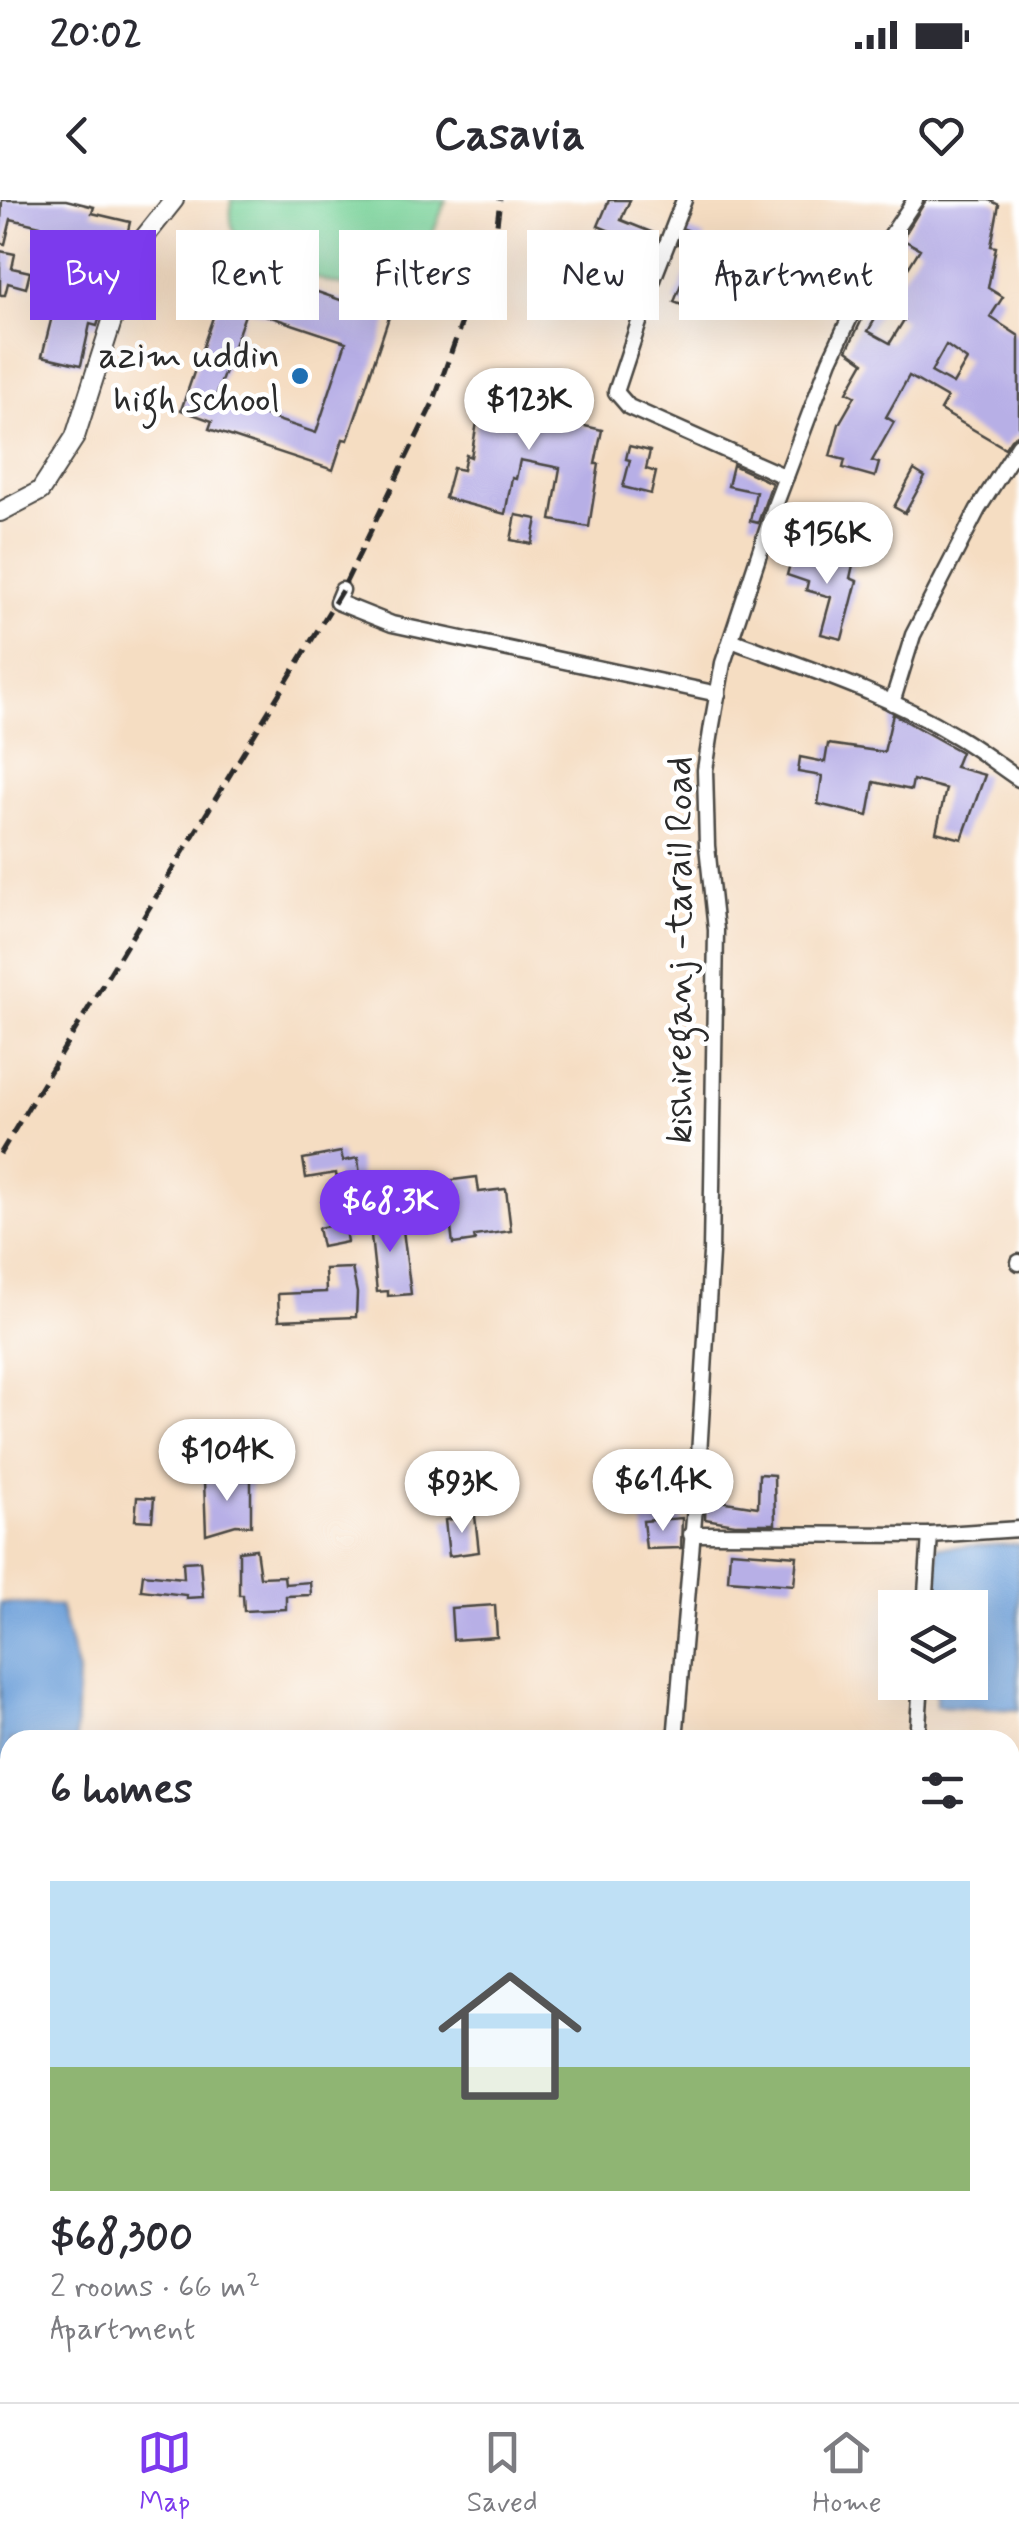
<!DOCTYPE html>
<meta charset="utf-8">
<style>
body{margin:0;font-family:Mynerve,sans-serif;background:#f2f2f3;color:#2b2b33;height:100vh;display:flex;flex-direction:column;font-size:38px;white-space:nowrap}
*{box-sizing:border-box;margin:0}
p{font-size:32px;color:#7c7c81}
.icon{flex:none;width:55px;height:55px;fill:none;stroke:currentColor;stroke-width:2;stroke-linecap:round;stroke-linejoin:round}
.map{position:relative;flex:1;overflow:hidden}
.drawer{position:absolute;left:0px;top:1530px;width:1020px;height:672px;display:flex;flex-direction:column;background:#fff;border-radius:30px 30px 0 0;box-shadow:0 10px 40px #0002}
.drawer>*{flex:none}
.top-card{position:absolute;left:30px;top:30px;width:960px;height:90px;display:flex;gap:20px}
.fabs{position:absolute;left:878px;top:1390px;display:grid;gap:20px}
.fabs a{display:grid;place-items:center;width:110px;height:110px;border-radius:0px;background:#fff;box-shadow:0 10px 40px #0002;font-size:50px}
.price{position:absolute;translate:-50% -85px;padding:0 22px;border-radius:35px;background:#fff;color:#222;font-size:32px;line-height:65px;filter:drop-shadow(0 2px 5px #0008)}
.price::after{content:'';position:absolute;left:50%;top:60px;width:30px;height:22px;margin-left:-15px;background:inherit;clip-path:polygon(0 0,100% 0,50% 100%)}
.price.on{background:#7c3aed;color:#fff}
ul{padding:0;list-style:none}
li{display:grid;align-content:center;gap:20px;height:530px;padding:0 50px}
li+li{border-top:2px solid #e1e1e2}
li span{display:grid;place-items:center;height:310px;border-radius:0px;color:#555}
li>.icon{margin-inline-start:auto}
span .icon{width:180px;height:180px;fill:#fffc;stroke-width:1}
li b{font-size:42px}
h2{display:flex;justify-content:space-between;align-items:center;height:120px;padding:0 50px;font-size:42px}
.tag{padding:0 35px;border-radius:0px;background:#fff;box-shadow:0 10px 40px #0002;font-size:35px;line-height:90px}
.tag.on{background:#7c3aed;color:#fff}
.status{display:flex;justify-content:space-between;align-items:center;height:70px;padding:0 50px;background:#fff;direction:ltr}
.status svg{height:28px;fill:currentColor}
header{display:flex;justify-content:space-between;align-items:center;height:130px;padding:0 50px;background:#fff;font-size:45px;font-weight:700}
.dock{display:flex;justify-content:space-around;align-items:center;height:140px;border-top:2px solid #e1e1e2;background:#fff;font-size:28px;color:#7c7c81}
.dock a{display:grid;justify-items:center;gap:5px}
.dock .on{color:#7c3aed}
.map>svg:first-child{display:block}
.green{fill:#79d39a;stroke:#527f62;stroke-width:2.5}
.water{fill:#6ea0d9;stroke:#4c6682;stroke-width:2.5}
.building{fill:#b7afe6;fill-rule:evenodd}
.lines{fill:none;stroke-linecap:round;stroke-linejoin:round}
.minor-casing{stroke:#494642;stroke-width:19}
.tertiary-casing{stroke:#494642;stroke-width:22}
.minor{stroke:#fff;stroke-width:14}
.tertiary{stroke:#fff;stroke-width:18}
.rail{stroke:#2b2b2b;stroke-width:5;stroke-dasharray:15 8;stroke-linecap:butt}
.poi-dot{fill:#1f6fb2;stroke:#fff;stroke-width:4}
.labels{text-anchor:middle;stroke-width:9;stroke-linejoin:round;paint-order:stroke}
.poi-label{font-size:38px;fill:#2b2b2b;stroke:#fff;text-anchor:end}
.street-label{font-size:38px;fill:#2b2b2b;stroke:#fff}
</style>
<div class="status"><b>20:02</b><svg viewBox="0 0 49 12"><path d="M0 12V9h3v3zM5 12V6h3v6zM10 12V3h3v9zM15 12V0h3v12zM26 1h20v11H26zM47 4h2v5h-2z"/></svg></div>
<header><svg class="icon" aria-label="back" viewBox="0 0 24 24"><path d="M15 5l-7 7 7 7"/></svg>Casavia<svg class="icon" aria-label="heart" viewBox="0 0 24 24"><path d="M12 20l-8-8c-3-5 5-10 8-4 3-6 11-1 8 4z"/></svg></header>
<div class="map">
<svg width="1019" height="2202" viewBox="0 0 1019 2202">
<rect width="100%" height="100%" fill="#fff"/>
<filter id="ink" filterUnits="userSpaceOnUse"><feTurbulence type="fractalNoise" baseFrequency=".01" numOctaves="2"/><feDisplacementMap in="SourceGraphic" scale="20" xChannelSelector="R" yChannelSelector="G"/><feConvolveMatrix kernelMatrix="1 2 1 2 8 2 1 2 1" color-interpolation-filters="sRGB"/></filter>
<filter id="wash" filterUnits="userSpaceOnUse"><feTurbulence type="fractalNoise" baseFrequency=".0048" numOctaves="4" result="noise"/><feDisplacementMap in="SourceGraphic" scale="40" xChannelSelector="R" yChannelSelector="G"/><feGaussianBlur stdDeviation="2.25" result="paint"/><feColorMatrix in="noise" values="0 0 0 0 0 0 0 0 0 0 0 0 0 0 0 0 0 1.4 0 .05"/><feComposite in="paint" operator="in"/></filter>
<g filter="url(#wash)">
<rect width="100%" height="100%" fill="#f5ddc2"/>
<path class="green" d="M231,0H446C441,11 437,25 431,36C426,44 417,51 411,59C403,71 401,83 387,88C358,98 255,61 237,37C229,26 231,13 231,0Z"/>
<g class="water">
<polygon points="1019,1344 1019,1510 936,1506 936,1483 970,1482 970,1408 937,1407 937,1347"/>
<polygon points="0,1403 60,1406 78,1473 76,1540 10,1540 10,1838 7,1840 0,1833"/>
</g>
<g id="blocks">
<g class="building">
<polygon points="2,0 66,0 94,7 92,13 130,22 126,39 114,36 106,71 114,73 97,126 90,124 81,165 42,156 65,65 50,62 53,52 35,48 40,26 11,19 5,44 0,43"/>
<polygon points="609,0 630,0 621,20 656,34 645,59 649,61 644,72 614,60 622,36 598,26"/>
<path d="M926,0H989L999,5L991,46L996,47L988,88L1003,97L990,117L1019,136V234L1011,239L1005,248L940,210L947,198L909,176L886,217L894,222L872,261L879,263L875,277L843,268L845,260L830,256L839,224L855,196L847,192L864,162L847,150L870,103L881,109L868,131L890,143L904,120L871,102L881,84L894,91L920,49L902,39ZM946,145L967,160L953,184L931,172Z"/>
<polygon points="684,29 705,37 698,52 678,44"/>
<polygon points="0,51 15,54 12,68 30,72 26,88 8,83 5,95 0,95"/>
<path d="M232,62L389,117L348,240L343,239L333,270L209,229L212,221L181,210ZM247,109L346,142L316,233L215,199Z"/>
<polygon points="733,69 762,81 756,95 727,84"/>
<polygon points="685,74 700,81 689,108 674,102"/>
<polygon points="484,182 521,193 574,201 572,223 602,230 595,264 599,264 589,327 551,320 560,268 520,260 516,279 512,278 505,314 445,298 453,268 463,270 466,255 471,257"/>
<polygon points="629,246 650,251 646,269 656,272 651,294 623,287 630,260 626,259"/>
<polygon points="733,265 772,283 758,323 750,321 756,292 728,286"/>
<polygon points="914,270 925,277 905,313 894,307"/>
<polygon points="516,315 537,319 532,344 511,340"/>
<polygon points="794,349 853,365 850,378 857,381 842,439 821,434 831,397 806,390 808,382 787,375"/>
<polygon points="893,514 961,552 955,567 985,575 962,639 936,632 946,589 913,580 911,590 874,582 868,616 818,604 822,576 798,572 800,557 825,562 828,544 884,552"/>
<polygon points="341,952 343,961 358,958 362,995 339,998 336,973 306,978 303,959"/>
<polygon points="477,977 479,992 506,989 511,1031 474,1036 475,1041 453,1044 445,981"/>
<polygon points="401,1014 411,1094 388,1096 388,1091 377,1092 369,1017"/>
<polygon points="344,1023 347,1042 322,1047 318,1028"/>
<polygon points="352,1068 357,1093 356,1117 279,1120 278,1094 326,1092 325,1069"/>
<polygon points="759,1274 774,1275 775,1324 735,1324 705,1319 706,1299 758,1307"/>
<polygon points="251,1280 251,1326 236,1325 206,1334 204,1281"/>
<polygon points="137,1297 154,1298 152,1321 135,1320"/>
<polygon points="475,1316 479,1352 449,1356 445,1320"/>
<polygon points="682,1318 681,1348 646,1349 643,1321"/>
<polygon points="256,1349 260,1377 284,1376 285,1384 310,1382 311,1395 286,1396 286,1409 244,1411 243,1395 239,1395 239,1351"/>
<polygon points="730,1351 797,1356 794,1385 728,1380"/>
<polygon points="200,1361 203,1397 186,1398 186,1395 141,1390 143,1374 184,1378 183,1362"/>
<polygon points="495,1405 497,1437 453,1440 451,1408"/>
</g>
</g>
</g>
<g filter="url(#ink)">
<use href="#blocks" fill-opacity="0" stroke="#494642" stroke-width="2.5"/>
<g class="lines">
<g class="minor-casing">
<g id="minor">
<polyline points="684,0 654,77 616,192 629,207 786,277"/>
<polyline points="342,390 337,402 392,424 718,494"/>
<path d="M731,440C806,468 885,493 954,535C977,548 998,565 1019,579"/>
<polyline points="892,503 913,435 978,309 1019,245"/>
<polyline points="1019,1062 1019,1063"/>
<polyline points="691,1334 930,1335 1019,1329"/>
<polyline points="925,1408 930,1335"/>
<polyline points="675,1540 698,1272 711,1053 716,730 707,646 705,570 712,525 723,463 776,303 830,160 882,49 915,0"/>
<polyline points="917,1540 921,1482"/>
<polyline points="619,2202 620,2192"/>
</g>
</g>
<g class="tertiary-casing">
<g id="tertiary">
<polyline points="0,312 40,291 75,237 135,49 174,0"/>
<polyline points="1010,1592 1019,1590"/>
<polyline points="0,1882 10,1880"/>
</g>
</g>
<use href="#minor" class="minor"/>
<use href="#tertiary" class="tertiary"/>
<polyline class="rail" points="0,954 342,390 433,203 497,24 500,0"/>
</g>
</g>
<circle class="poi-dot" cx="300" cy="176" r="10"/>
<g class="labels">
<g class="poi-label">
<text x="280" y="167">azim uddin<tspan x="280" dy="44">high school</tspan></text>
</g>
<g class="street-label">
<text transform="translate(678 750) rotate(-90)" y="13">kishireganj -tarail Road</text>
</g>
</g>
</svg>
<div class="fabs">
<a><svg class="icon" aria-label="layers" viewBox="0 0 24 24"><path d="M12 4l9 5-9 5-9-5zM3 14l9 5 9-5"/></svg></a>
</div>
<b class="price" style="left:529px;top:253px">$123K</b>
<b class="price" style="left:827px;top:387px">$156K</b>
<b class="price on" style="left:390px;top:1055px">$68.3K</b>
<b class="price" style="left:227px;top:1304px">$104K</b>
<b class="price" style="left:663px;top:1334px">$61.4K</b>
<b class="price" style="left:462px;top:1336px">$93K</b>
<div class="top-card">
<a class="tag on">Buy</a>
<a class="tag">Rent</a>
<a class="tag">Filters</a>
<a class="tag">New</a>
<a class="tag">Apartment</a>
</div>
<section class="drawer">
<h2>6 homes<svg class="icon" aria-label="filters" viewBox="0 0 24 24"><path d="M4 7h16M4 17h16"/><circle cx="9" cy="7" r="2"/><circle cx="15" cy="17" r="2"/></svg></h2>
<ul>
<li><span style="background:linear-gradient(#bfe0f5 60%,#8fb573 0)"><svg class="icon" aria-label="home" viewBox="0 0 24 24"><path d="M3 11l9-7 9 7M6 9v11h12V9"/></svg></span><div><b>$68,300</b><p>2 rooms · 66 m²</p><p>Apartment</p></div></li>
</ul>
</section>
</div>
<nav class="dock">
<a class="on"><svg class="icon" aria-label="map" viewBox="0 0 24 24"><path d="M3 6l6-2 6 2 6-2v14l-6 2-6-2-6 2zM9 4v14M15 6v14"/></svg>Map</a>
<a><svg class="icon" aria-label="saved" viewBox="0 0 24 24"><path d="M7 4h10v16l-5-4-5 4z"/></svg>Saved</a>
<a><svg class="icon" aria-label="home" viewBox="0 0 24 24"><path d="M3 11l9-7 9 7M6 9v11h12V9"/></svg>Home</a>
</nav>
